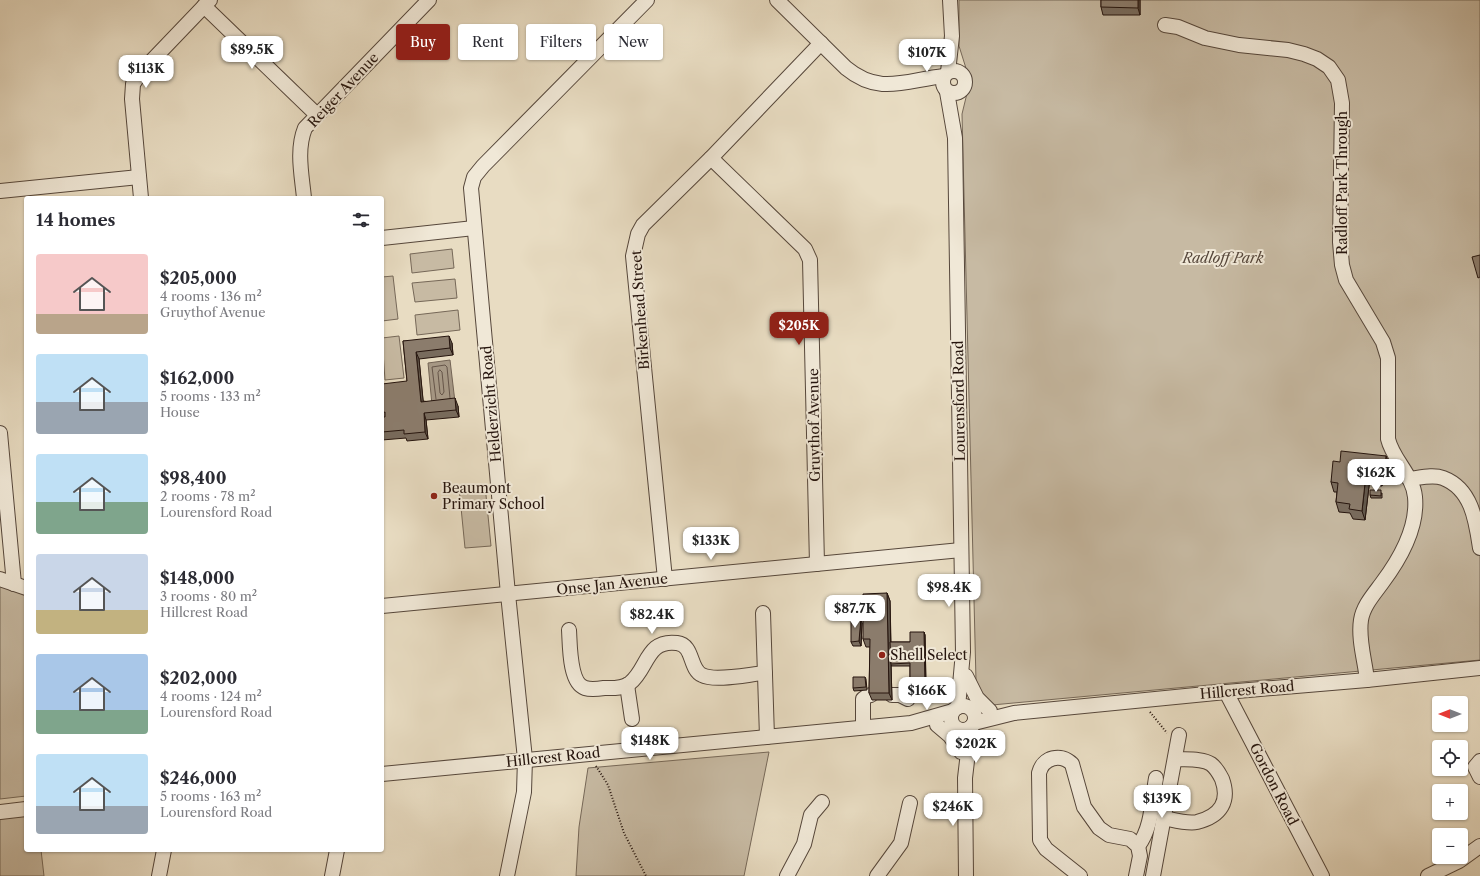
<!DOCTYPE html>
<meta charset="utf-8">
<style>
body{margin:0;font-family:"Libre Caslon Text",serif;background:#f7f7f7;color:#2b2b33;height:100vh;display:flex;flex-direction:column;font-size:15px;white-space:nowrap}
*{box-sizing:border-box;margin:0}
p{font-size:13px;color:#7c7c81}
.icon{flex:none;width:22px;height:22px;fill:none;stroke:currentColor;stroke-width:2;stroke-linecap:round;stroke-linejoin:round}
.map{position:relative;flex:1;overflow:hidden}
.details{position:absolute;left:24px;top:196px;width:360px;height:656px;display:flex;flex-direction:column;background:#fff;border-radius:4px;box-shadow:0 1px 3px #0004}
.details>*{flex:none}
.top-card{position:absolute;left:396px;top:24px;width:380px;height:36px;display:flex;gap:8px}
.needle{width:26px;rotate:270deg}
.tools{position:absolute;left:1432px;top:696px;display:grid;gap:8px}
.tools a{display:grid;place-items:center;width:36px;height:36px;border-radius:4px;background:#fff;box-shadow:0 1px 3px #0004;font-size:20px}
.price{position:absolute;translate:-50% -34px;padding:0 9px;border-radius:8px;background:#fff;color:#222;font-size:13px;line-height:26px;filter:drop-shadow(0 1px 2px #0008)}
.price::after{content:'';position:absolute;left:50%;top:24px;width:12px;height:9px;margin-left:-6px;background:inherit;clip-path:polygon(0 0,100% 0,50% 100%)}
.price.active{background:#8f2418;color:#fff}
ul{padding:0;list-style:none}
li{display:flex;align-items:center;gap:12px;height:100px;padding:0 12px}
li span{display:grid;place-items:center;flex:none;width:112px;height:80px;border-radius:4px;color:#555}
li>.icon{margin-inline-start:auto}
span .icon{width:48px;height:48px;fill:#fffc;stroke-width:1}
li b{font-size:17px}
h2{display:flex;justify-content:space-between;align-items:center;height:48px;padding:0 12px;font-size:17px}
.tag{padding:0 14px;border-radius:4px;background:#fff;box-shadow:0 1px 3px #0004;font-size:14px;line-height:36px}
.tag.active{background:#8f2418;color:#fff}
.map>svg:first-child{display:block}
.green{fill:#c7baa3;stroke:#766858}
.water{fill:#a69885;stroke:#736455}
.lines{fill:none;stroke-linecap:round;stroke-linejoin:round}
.shore{stroke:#66564a;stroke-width:1}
.minor-casing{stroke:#56473b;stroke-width:16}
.path{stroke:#26150e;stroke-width:2;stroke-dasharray:1 2;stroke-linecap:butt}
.minor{stroke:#f0e8d7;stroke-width:14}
.wall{fill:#786b5d;stroke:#26150e}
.shaded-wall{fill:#61574c;stroke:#26150e}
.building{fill:#8b7c6c;stroke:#26150e}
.poi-dot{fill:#8f2418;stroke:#f0e8d7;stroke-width:1.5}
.labels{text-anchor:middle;stroke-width:4;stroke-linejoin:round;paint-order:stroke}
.street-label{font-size:14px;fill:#26150e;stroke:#f0e8d7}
.park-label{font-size:14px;font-style:italic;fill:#56473b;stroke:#f0e8d7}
.poi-label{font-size:14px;fill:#26150e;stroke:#f0e8d7;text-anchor:start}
</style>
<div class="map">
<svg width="1480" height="876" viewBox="0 0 1480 876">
<rect width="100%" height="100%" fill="#e8dcc2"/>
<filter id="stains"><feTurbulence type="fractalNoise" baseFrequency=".005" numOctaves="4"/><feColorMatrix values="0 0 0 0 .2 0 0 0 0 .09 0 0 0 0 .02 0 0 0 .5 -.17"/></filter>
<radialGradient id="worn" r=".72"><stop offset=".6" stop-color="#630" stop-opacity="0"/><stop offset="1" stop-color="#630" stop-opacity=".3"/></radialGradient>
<g class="green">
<polygon points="959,0 1480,0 1480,660 992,705 987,703 976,681 962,114 970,81 959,46"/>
<polygon points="452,249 454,268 412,273 410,254"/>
<polygon points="393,276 398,319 382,321 382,277"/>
<polygon points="455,279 457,298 415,302 412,283"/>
<polygon points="458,310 460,330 417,335 415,315"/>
<polygon points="399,336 404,378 385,380 382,338"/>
<polygon points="485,485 491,546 465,548 459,487"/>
<polygon points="0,586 26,595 26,796 0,799"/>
<polygon points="769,752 744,876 576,876 579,827 588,768"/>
<polygon points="26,816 26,850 41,850 44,876 0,876 0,819"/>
</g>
<polygon class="water" points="450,360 455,402 432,405 428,363"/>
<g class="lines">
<g class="shore">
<polygon points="440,370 442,372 444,392 442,395 440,393 438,373"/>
<polyline points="436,399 432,367 445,365 447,367 450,398"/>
</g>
<g class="minor-casing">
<g id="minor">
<path d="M777,0L846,68C880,96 906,80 944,76"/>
<polyline points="204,6 317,115"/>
<path d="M1165,25L1178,27L1205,38L1239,45L1288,50L1304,54L1317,59L1329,67L1338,80L1342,103L1340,242L1342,265L1346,280L1383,342L1388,358V439C1393,460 1413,475 1415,497C1418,528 1400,559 1382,583C1374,594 1363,606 1361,620C1358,639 1365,661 1367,680"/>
<circle cx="954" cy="82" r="11"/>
<polyline points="948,72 952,36 950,0"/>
<polyline points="947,92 955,138 963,652 958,707"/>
<polyline points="711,158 805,249 810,260 817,564"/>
<polyline points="0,191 139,177"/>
<polyline points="141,198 132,99 133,84 141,72 210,0"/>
<path d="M304,198C302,176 296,150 305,128L429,0"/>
<polyline points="382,238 474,228"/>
<polyline points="0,433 14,584"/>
<path d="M1409,479C1419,478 1433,474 1443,478C1472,489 1476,521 1480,548"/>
<polyline points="0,579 26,588"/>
<polyline points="665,579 633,256 638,234 643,225 711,158 821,43"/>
<polyline points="382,606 961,550"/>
<polyline points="763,613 767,737"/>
<path d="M569,630C570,644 569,683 585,688C591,690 598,689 604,688C612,688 623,689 630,683C648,669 646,639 677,643C694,645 689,669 702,675C715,682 750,674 765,673"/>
<polyline points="966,676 977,698 990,711"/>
<polyline points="627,685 632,719"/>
<polyline points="1226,692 1322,876"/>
<polyline points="892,695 900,695 908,699"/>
<circle cx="963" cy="718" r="12"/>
<polyline points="974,723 1014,713 1226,692 1367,680 1480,668"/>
<polyline points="937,725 950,736 961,752"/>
<polyline points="863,727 863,699 867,696 871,695"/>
<polyline points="1480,761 1475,767 1480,777"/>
<polyline points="382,774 911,723 953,711"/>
<polyline points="0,812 26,809"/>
<path d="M1164,818C1174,820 1187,824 1197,822C1221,816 1230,801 1222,779C1220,775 1215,767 1211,764C1202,758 1185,760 1175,759"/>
<path d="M1138,846C1152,828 1152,801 1156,778"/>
<polyline points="159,876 164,850"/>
<polyline points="332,876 337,850"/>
<polyline points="507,876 524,792 525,759 508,594 471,188 474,177 483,166 647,0"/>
<polyline points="787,876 804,844 811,815 822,802"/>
<polyline points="877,876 901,843 910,803"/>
<polyline points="966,876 965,778 971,727"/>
<path d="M1080,876L1046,849L1040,840L1039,773C1043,757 1061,753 1072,764L1084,807L1099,828L1109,835L1130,839L1138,846L1140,856L1136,876"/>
<polyline points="1153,876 1179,735"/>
<polyline points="1428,876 1459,861 1480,846"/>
</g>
</g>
<g class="path">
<polyline points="1150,712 1167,733"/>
<polyline points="596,766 608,785 624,833 646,876"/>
</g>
<use href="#minor" class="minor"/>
</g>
<g class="wall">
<polygon points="1101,0 1140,0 1140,15 1103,15 1101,7"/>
<polygon points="403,341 452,343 453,355 419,359 423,401 458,406 459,417 426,420 428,439 407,441 406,438 382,440 382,417 383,417 382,413 407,381"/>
<polygon points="1386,456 1390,466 1389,476 1383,476 1382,486 1372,485 1370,478 1365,520 1353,519 1350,513 1339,512 1336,502 1337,492 1334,492 1331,482 1340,462"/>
<polygon points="1382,493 1382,498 1371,498 1370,495"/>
<polygon points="887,593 890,601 891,642 910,642 924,632 925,635 926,687 911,688 910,685 910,666 891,666 891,665 892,700 872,700 869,693 870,647 866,647 863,639 866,617 866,607 865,607 863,600"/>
<polygon points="862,623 861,646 853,646 851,642"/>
<polygon points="865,677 866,679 867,690 854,691 853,688"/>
</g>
<g class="shaded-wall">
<polygon points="1138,0 1140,0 1140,15 1138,8"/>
<polygon points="449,336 452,343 453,355 450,348"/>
<polygon points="416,352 419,359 424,409 421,402"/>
<polygon points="455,398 458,406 459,417 456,410"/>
<polygon points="424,413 426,420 428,439 425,432"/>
<polygon points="1386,456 1390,466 1389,476 1385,467"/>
<polygon points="1367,465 1370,474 1369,475 1370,478 1365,520 1362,511"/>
<polygon points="1380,466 1383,476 1382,486 1379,477"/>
<polygon points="887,593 890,601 891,664 891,665 892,700 889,693"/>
<polygon points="861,618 862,623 861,646 859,641"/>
<polygon points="924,632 925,635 926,687 925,685"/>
</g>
<g class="building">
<polygon points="1101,0 1138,0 1138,8 1101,7"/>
<polygon points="1480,255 1480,277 1478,278 1472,257"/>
<polygon points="449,336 450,348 416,352 421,402 455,398 456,410 424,413 425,432 404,434 404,430 382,432 382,417 385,417 385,412 382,413 382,384 407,381 403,341"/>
<polygon points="1341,451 1386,456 1385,467 1380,466 1379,477 1369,475 1370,465 1367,465 1362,511 1349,509 1350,504 1336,502 1338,483 1331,482 1333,461 1340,462"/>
<polygon points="1370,490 1381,490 1381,496 1370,495"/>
<polygon points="887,593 889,693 869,693 870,639 863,639 863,617 866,617 866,605 869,605 868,600 863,600 863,594"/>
<polygon points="851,618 861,618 859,641 851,642"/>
<polygon points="910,632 924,632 925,685 910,685 910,663 891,664 890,642 910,642"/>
<polygon points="853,677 865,677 866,687 853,688"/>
</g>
<g class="poi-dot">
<circle cx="434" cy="496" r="4"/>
<circle cx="882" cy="655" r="4"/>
</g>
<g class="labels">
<g class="street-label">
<text transform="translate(343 90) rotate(-47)" y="5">Reiger Avenue</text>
<text transform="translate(1342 183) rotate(-90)" y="5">Radloff Park Through</text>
<text transform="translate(640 310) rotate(-94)" y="5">Birkenhead Street</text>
<text transform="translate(959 401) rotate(-91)" y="5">Lourensford Road</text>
<text transform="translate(491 404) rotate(-95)" y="5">Helderzicht Road</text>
<text transform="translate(814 425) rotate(-91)" y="5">Gruythof Avenue</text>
<text transform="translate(612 584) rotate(-6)" y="5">Onse Jan Avenue</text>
<text transform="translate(1247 690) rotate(-5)" y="5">Hillcrest Road</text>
<text transform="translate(553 757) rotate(-6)" y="5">Hillcrest Road</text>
<text transform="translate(1274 784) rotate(63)" y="5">Gordon Road</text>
</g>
<g class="park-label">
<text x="1223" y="263">Radloff Park</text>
</g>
<g class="poi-label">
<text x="442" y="493">Beaumont<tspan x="442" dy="16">Primary School</tspan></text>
<text x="890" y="660">Shell Select</text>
</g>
</g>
<rect width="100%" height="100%" filter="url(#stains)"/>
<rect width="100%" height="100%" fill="url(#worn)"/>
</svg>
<div class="tools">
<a><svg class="needle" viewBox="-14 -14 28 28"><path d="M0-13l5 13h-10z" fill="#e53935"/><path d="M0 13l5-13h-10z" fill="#7c7c81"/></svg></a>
<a><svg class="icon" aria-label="locate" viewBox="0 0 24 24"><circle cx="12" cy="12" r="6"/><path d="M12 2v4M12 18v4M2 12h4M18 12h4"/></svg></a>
<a>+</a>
<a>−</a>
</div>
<b class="price" style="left:252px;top:70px">$89.5K</b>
<b class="price" style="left:927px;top:73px">$107K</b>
<b class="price" style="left:146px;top:89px">$113K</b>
<b class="price active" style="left:799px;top:346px">$205K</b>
<b class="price" style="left:1376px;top:493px">$162K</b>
<b class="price" style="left:711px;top:561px">$133K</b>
<b class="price" style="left:949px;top:608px">$98.4K</b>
<b class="price" style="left:855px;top:629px">$87.7K</b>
<b class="price" style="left:652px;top:635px">$82.4K</b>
<b class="price" style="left:927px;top:711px">$166K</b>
<b class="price" style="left:650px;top:761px">$148K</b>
<b class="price" style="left:976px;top:764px">$202K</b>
<b class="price" style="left:1162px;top:819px">$139K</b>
<b class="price" style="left:953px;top:827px">$246K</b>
<div class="top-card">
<a class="tag active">Buy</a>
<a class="tag">Rent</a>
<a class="tag">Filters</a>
<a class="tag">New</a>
</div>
<section class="details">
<h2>14 homes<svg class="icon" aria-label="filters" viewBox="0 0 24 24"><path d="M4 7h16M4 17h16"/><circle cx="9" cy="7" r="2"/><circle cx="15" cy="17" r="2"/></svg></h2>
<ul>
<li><span style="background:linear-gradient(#f6c9c9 75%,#b9a48a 0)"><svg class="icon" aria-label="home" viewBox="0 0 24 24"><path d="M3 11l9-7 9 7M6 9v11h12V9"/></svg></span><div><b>$205,000</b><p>4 rooms · 136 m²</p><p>Gruythof Avenue</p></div></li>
<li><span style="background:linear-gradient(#bfe0f5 60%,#9aa5b1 0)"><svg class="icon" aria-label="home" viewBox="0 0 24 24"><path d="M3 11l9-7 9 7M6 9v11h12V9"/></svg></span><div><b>$162,000</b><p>5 rooms · 133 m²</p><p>House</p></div></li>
<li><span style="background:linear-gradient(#bfe0f5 60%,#7fa58c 0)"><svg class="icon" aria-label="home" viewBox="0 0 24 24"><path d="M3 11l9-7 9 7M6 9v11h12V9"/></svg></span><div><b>$98,400</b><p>2 rooms · 78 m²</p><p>Lourensford Road</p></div></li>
<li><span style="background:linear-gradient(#c9d6e8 70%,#c2b280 0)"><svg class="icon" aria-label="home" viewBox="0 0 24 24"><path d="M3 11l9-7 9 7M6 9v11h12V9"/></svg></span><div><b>$148,000</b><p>3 rooms · 80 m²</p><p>Hillcrest Road</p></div></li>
<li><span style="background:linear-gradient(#a9c7e8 70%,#7fa58c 0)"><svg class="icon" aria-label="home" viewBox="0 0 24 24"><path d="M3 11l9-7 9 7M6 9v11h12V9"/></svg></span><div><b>$202,000</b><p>4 rooms · 124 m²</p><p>Lourensford Road</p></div></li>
<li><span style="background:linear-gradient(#bfe0f5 65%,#9aa5b1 0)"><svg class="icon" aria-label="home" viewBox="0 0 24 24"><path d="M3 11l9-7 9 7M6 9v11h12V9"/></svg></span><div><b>$246,000</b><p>5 rooms · 163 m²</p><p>Lourensford Road</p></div></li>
</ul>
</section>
</div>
